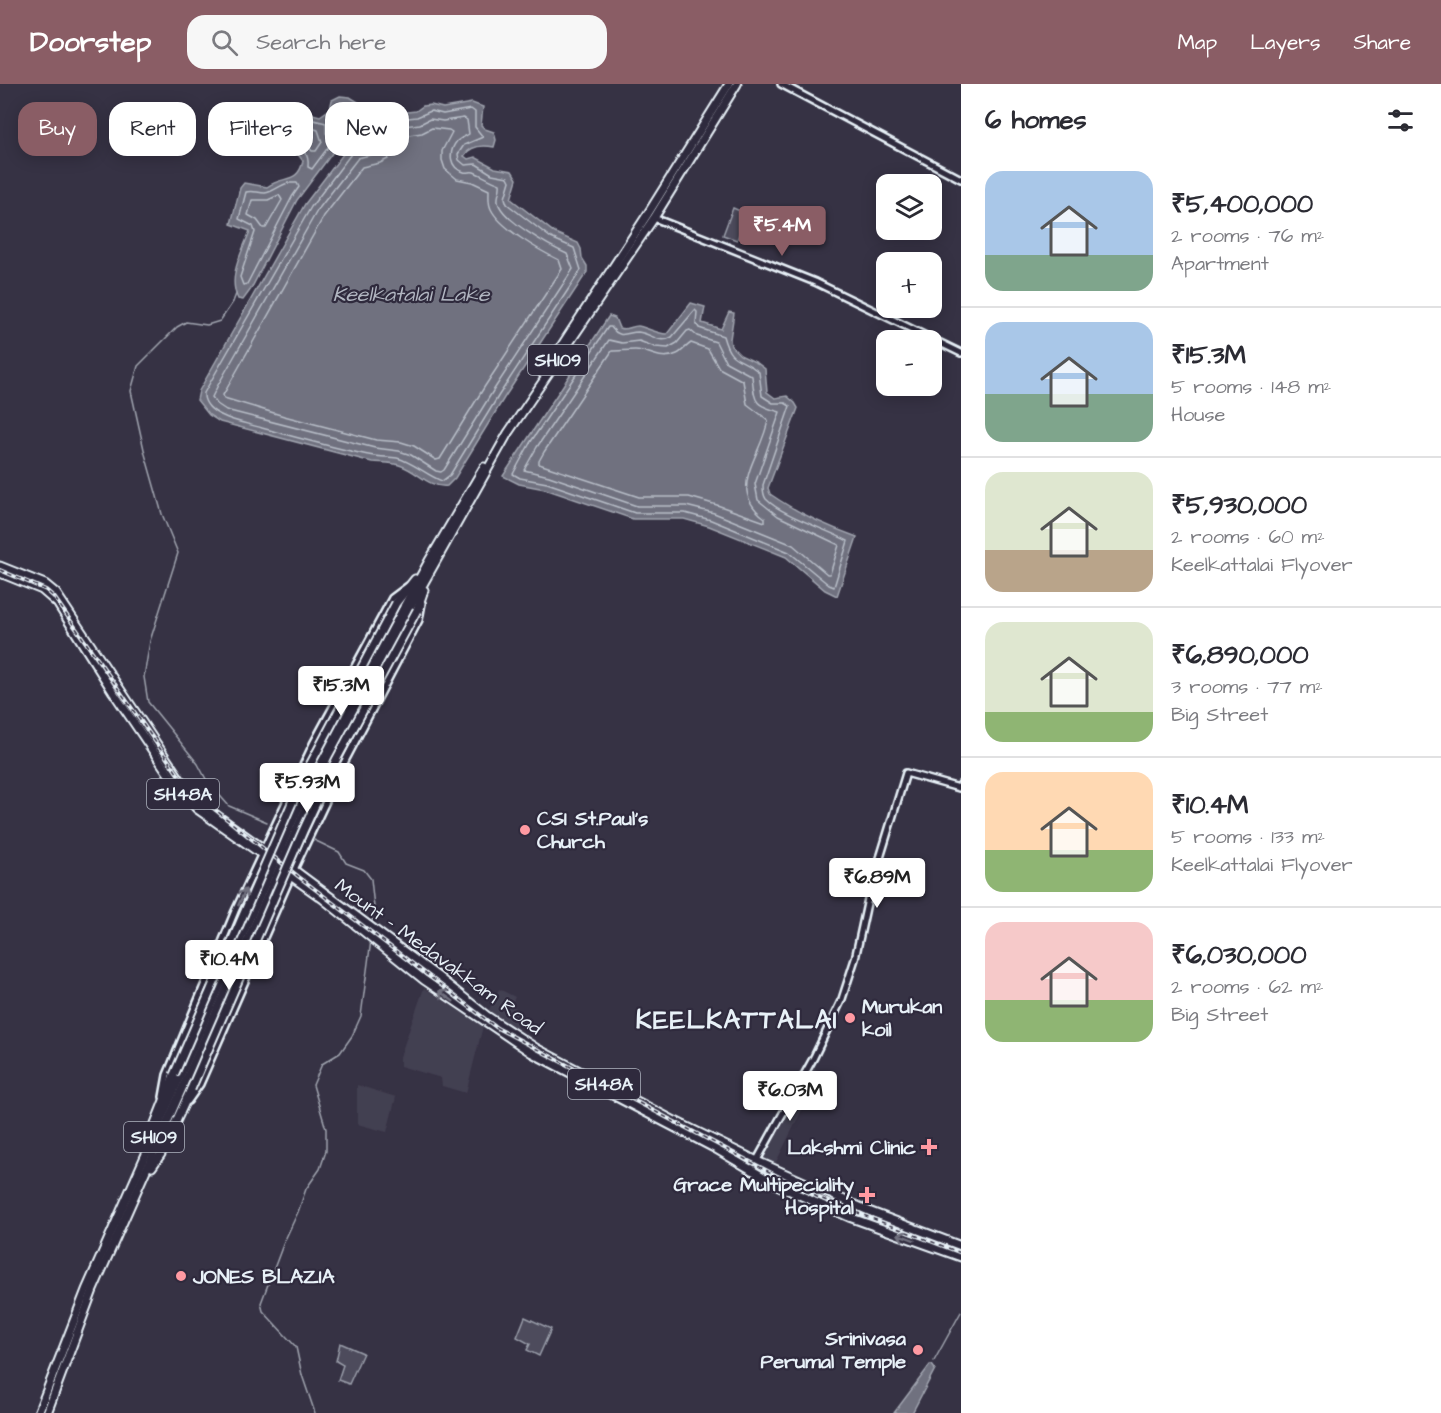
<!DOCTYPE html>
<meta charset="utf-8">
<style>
body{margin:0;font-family:"Architects Daughter",sans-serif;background:#f7f7f7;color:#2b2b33;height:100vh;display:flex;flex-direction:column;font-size:22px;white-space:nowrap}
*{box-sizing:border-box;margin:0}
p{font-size:20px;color:#7c7c81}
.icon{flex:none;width:33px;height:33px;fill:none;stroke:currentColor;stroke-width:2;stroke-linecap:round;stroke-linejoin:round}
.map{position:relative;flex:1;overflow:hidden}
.sheet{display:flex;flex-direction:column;background:#fff;width:480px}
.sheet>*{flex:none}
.guide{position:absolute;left:18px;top:18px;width:570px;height:54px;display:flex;gap:12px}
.fabs{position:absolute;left:876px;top:90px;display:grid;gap:12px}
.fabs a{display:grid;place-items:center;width:66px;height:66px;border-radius:12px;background:#fff;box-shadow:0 3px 15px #0003;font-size:30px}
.price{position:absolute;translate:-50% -51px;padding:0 14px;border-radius:6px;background:#fff;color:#222;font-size:20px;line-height:39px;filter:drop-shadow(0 2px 3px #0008)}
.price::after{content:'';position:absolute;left:50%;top:36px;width:18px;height:14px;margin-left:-9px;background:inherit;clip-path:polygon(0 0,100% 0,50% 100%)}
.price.on{background:#8a5d65;color:#fff}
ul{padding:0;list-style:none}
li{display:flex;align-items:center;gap:18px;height:150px;padding:0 24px}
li+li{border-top:2px solid #e1e1e2}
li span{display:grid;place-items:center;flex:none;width:168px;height:120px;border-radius:18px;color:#555}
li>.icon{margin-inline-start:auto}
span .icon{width:72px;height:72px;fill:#fffc;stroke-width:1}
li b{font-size:26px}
h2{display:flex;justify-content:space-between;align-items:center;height:72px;padding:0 24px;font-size:26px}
.tag{padding:0 21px;border-radius:18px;background:#fff;box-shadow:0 3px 15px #0003;font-size:21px;line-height:54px}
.tag.on{background:#8a5d65;color:#fff}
header{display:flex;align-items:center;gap:36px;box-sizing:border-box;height:84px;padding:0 30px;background:#8a5d65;color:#fff}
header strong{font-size:28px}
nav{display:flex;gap:33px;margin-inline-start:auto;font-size:21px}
.search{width:420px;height:54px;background:#f7f7f7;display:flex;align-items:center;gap:15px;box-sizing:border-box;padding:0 21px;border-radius:18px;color:#7c7c81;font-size:22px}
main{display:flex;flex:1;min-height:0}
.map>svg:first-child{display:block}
.built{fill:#433f51}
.green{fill:#4d4b5c;stroke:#9a9eaa;stroke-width:1.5}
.water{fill:#70717f;stroke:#a0a4af;stroke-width:1.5}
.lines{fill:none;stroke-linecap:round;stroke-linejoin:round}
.shore{stroke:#b8bec8;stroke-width:1.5}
.stream{stroke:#a0a4af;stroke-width:1.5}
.tertiary-casing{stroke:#e8f1f8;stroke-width:10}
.primary-casing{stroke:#e8f1f8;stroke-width:11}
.tertiary{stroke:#2f2a3d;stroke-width:5}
.primary{stroke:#2f2a3d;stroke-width:7}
.rail-casing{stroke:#e8f1f8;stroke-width:4}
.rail{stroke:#2f2a3d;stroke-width:1.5;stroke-dasharray:4.5;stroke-linecap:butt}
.primary-bridge-casing{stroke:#e8f1f8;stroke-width:11;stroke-linecap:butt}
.primary-bridge{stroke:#2f2a3d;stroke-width:7}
.oneway{stroke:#70707e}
.poi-dot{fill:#ff9aa2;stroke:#2f2a3d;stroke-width:2}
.labels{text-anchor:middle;stroke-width:4.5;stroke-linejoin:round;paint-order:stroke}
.shield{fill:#2f2a3d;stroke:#b0b5c0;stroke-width:1.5}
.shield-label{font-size:18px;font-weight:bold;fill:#e8f1f8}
.poi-label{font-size:20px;font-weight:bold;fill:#e8f1f8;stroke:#2f2a3d;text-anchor:start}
.street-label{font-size:20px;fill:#e8f1f8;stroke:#2f2a3d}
.water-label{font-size:21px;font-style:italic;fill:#b2b7c2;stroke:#2f2a3d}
.district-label{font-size:26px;font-weight:bold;letter-spacing:1.5px;fill:#e8f1f8;stroke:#2f2a3d}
</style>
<header>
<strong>Doorstep</strong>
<div class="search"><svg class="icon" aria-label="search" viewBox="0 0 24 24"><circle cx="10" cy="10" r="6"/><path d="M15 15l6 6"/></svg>Search here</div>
<nav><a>Map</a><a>Layers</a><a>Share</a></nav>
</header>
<main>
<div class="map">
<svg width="961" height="1329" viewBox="0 0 961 1329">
<rect width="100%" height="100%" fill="#363244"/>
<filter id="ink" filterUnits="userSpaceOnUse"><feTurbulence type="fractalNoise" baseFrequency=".0167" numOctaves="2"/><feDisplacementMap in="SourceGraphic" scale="12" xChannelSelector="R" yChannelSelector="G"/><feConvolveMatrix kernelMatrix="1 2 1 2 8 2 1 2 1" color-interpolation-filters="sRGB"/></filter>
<g filter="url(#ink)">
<g class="built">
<polygon points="424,904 483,942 466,1009 442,1002 441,994 400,982 400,973 406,955"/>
<polygon points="499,905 515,913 511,921 522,928 515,945 488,928"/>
<polygon points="809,982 821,988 774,1082 760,1077"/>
<polygon points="357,1001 396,1013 387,1048 357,1040"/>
</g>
<g class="green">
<polygon points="733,124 747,130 737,156 723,151"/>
<polygon points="525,1233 551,1245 539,1272 527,1266 530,1260 517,1253"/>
<polygon points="340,1259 363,1269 349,1300 338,1296 343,1281 336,1277"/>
</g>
<g class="water">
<path d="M340,12L350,13L363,21L398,29L416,27L423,22L431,21L443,24L472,19L483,23L481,41L485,45L494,48L496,56L494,63C483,61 470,62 464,72L468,75L475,73L495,84L512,87L517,95L511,115L555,149L578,159L581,165L582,174L587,182V188L504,314L455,394L447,402C429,404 418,388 402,382C393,378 382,379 372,378L220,338L209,331L197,316L199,307L305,120L350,61L353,59L374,57L381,37L378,35L362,32L346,26C339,31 331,39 332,48L338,53L339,60L297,116L251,205L243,216L238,215C227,193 242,168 250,147L231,140L240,104L244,99L267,103C284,91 298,100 303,77L297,69L278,63L285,27L291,24L320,32L330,25L332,16Z"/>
<path d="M691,219L705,223L702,239L721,245L729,228L734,229L730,255L731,262L740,271L757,279L765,285L767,308L775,314L787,312L795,319L798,324L768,404L770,410C796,428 826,442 857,453L837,512L825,506L786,473L709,442L684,435H633L545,405L519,400L503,392L609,232L615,234L619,244C627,247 631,242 638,242C643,242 657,250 667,250Z"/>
<polygon points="930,1281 932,1281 935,1285 912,1329 894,1329"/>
</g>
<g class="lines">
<g class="shore">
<path d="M471,25L475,28V43L483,53L464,61L458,70L459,76L465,81L476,80L492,90L508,93L510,97L505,114L507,120L551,154L574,164L581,186L499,311L450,391L442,397C426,391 413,378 397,374C389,373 381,373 374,372C337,365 299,354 262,344C250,340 235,338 223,332C213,328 203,320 204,309L311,123L354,66L378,61L386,45L389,34L399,35L417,33L431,27L443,30Z"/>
<path d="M293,31L326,39V49L332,58L312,85L308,83C310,64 297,65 285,58L290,33Z"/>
<path d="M464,34L467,36L469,50C466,52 461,54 457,57C448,68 449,84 464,88C467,89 471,87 474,88C480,90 491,97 500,100C501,106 497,111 498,118C502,136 551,163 567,170L573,185L493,307L444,386L441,388L436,387L411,371L399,367L375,364L226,326L217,320L212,313L218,301L317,127L358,74L382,68L396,43L420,40L430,35L443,37Z"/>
<polygon points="298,40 318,46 322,58 316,67 312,67 304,57 294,53 295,42"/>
<path d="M432,44L449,46L452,48L442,67V76L445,85L457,95L472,98L489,106C489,112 488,119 491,125C500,144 540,167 559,176L562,185L485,302L440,375L436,376L414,362L401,358L376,356L284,332L224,314L223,311L226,306L324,132L362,83L380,79L388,75L402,52L422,49Z"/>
<path d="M288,99H297L299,103L292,113L247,200L243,201L240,193L255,148L253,142L239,135L246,108C252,106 258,109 265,109C273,108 280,101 288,99Z"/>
<polygon points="279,111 282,116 266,144 263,144 257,136 248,131 252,116 268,116"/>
<path d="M695,226L697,228L696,239L699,244L723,252C731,281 739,271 759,288L762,312L773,319H785L790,322L763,401C763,406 763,411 766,415C781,431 828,446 848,457L834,503L829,501L789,468L711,436L685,429H635L547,399L520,394L513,390L530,359L608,243H611C620,256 627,248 638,248C651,249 659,261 672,253Z"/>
<path d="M690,246L697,252L716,258L726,278L752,292C755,318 753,321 780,328L755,400L758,416L778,432L839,461L830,490H827L793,461L714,429L686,422H637L549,392L524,386L537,363L609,256L622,259L639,257L655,263L668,264L677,259L687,247Z"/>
<path d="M691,259L708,265L719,284L743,297L747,320L768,336C762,372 725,405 765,434V438L717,421L689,413H639L539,380V377L544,368L612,267C619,267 627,266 635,266C649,266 660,278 677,270C682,268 686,262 691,259Z"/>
</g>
<g class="stream">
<polyline points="236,210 233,218 220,237 207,241 186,238 177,243 138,282 131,307 145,370 162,430 178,469 150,557 144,593 148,618 198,680 207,697 229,722 267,738"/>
<polyline points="314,756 339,768 346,779 364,786 371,795 374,823 372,839"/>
<polyline points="934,1277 961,1228"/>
<polyline points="315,1329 302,1291 296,1263 263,1227 261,1219 284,1158 298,1128 306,1105 320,1085 326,1067 326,1045 313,1001 322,980 340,969 352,952 361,932 371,856"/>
</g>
<g class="tertiary-casing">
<g id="tertiary">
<polyline points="781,0 961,95"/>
<polyline points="654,134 815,198 961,269"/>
<polyline points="163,1013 167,991 235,827 313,660 392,514 408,502"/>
<polyline points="188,1017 200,1000 291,792 344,679 419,536 422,519"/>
<polyline points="751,1087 814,973 842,915 855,875 869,810 906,689 959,704 961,700"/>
</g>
</g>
<g class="primary-casing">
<g id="primary">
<polyline points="543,290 647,131 729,0"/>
<polyline points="0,482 45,500 56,509 182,698 201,720 274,772"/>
<polyline points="0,489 42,506 57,519 113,608 178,704 197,725 271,777"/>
<polyline points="396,519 415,495"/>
<polyline points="417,526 424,506"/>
<polyline points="286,780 437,892 487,932 536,964 675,1037 757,1077 871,1128 961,1162"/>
<polyline points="282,786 323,815 424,896 532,969 716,1065 779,1102 849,1133 961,1173"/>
<polyline points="152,1047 174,991"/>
<polyline points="152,1083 161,1070 191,1005"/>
<polyline points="38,1329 86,1206 318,680 430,475 484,383"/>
<polyline points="47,1329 93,1206 328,674 367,600 508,349 654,134 737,0"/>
</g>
</g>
<use href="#tertiary" class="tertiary"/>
<use href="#primary" class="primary"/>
<g class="rail-casing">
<polyline id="rail" points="0,486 46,506 54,513 187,703 299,793 497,944 817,1113 961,1169"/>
</g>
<use href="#rail" class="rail"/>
<g class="primary-bridge-casing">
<g id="primary-bridge">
<polyline points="174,991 301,698 396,519"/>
<polyline points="191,1005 303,747 336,676 417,526"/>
</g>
</g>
<use href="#primary-bridge" class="primary-bridge"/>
</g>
<defs><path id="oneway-shaft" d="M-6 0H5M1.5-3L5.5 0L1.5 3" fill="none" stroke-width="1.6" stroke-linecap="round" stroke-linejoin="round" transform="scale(1.5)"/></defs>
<g class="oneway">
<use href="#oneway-shaft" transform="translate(242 813) rotate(-66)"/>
<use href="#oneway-shaft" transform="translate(446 912) rotate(-145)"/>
<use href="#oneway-shaft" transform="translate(906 1153) rotate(-160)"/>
</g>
</g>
<g class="poi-dot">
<circle cx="525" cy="746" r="6"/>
<circle cx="850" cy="934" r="6"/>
<path d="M926 1054h6v6h6v6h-6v6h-6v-6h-6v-6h6z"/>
<path d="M864 1102h6v6h6v6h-6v6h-6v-6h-6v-6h6z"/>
<circle cx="181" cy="1192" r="6"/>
<circle cx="918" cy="1266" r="6"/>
</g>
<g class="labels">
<g class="shield">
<rect x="528" y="261" width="60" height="30" rx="4.5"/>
<rect x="147" y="695" width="72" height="30" rx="4.5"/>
<rect x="568" y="985" width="72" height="30" rx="4.5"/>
<rect x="124" y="1038" width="60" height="30" rx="4.5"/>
</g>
<g class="shield-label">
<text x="558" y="282">SH109</text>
<text x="183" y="716">SH48A</text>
<text x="604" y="1006">SH48A</text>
<text x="154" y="1059">SH109</text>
</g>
<g class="poi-label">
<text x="537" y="741">CSI St.Paul's<tspan x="537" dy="23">Church</tspan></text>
<text x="862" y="929">Murukan<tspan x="862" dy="23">koil</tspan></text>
<text x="916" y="1070" text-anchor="end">Lakshmi Clinic</text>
<text x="854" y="1107" text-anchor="end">Grace Multipeciality<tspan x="854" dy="23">Hospital</tspan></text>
<text x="193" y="1199">JONES BLAZIA</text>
<text x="906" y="1261" text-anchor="end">Srinivasa<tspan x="906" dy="23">Perumal Temple</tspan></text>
</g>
<g class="street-label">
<text transform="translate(439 872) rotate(36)" y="7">Mount - Medavakkam Road</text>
</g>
<g class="water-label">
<text x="411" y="217">Keelkatalai Lake</text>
</g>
<g class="district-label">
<text x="737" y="944">KEELKATTALAI</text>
</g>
</g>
</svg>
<div class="fabs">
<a><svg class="icon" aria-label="layers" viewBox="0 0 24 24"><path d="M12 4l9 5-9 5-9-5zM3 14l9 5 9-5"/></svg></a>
<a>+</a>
<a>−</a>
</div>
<b class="price on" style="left:782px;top:173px">₹5.4M</b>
<b class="price" style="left:341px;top:633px">₹15.3M</b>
<b class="price" style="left:307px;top:730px">₹5.93M</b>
<b class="price" style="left:877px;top:825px">₹6.89M</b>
<b class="price" style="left:229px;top:907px">₹10.4M</b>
<b class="price" style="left:790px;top:1038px">₹6.03M</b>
<div class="guide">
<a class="tag on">Buy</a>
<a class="tag">Rent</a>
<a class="tag">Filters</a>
<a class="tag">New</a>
</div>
</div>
<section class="sheet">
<h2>6 homes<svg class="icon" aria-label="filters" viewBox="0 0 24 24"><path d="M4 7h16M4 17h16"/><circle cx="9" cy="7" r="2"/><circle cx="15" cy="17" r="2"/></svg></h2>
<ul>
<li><span style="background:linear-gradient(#a9c7e8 70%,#7fa58c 0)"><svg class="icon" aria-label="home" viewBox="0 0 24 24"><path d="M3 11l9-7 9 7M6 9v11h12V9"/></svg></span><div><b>₹5,400,000</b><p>2 rooms · 76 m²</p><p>Apartment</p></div></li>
<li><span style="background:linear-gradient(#a9c7e8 60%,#7fa58c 0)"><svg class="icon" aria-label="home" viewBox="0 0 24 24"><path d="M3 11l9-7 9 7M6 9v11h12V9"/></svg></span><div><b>₹15.3M</b><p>5 rooms · 148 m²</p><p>House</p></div></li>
<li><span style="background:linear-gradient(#dfe7d0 65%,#b9a48a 0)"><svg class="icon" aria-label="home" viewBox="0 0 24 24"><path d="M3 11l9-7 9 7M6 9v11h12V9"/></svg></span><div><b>₹5,930,000</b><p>2 rooms · 60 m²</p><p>Keelkattalai Flyover</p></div></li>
<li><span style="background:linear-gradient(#dfe7d0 75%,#8fb573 0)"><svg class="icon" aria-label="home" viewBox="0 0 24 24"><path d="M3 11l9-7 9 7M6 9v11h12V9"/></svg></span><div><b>₹6,890,000</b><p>3 rooms · 77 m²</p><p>Big Street</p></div></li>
<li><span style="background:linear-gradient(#ffd9b3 65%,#8fb573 0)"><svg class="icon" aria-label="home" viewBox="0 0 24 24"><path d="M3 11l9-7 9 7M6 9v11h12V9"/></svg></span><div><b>₹10.4M</b><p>5 rooms · 133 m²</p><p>Keelkattalai Flyover</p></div></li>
<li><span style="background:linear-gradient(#f6c9c9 65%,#8fb573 0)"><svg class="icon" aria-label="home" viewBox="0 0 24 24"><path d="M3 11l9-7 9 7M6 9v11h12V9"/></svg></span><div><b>₹6,030,000</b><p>2 rooms · 62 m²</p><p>Big Street</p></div></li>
</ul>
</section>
</main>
